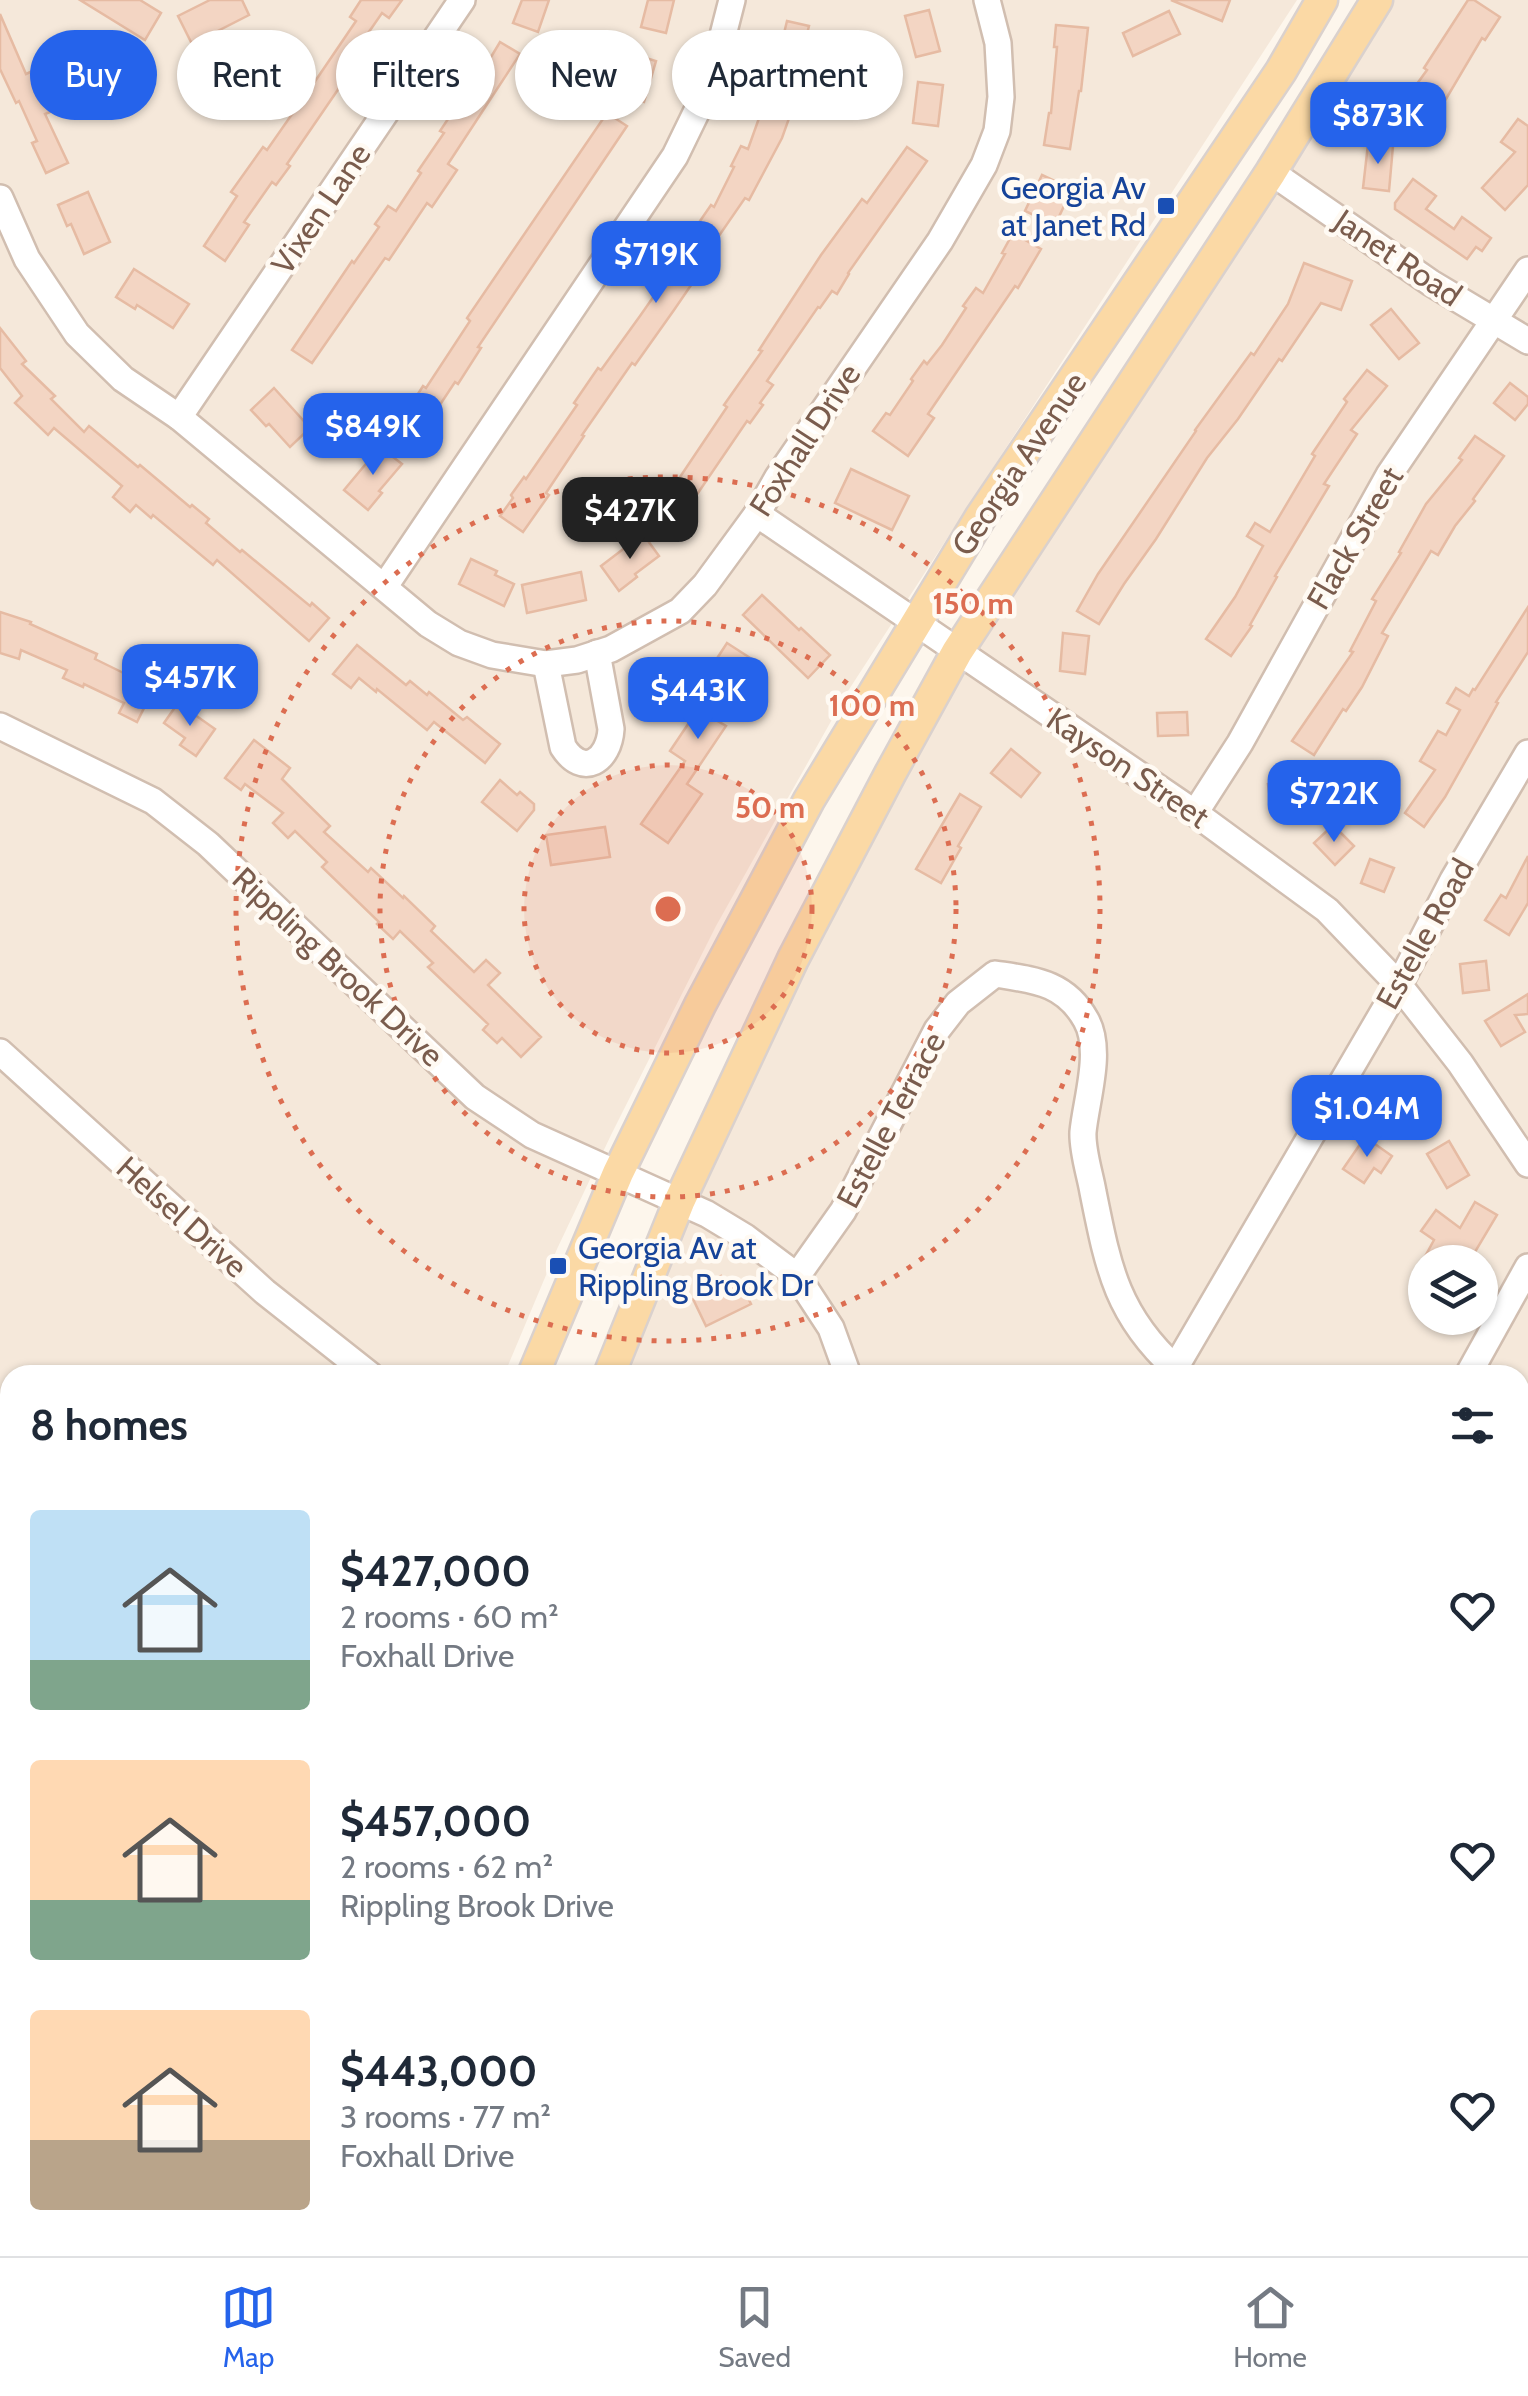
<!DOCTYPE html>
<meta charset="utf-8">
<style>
body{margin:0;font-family:Cabin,sans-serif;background:#f6f6f7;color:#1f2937;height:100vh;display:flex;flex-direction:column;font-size:38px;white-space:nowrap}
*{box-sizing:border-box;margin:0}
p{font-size:32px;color:#747a83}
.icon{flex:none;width:55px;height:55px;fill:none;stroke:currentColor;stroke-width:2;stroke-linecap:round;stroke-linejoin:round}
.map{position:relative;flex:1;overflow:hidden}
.panel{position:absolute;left:0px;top:1365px;width:1530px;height:892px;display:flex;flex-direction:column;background:#fff;border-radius:30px 30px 0 0;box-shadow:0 2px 8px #0004}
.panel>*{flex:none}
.guide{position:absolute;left:30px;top:30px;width:1000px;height:90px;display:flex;gap:20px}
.controls{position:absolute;left:1408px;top:1245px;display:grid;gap:20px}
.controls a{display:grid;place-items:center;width:90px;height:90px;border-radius:50%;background:#fff;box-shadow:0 2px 8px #0004;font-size:50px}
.price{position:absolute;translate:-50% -85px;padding:0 22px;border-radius:20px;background:#2563eb;color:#fff;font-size:32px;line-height:65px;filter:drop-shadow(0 2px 5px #0008)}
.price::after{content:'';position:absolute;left:50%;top:60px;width:30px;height:22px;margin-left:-15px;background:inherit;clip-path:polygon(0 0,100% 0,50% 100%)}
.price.current{background:#222;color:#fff}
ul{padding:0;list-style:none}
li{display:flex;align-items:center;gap:30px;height:250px;padding:0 30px}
li span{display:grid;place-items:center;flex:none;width:280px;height:200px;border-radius:10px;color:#555}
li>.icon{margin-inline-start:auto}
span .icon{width:120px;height:120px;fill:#fffc;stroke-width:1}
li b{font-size:42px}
h2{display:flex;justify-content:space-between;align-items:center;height:120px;padding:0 30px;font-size:42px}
.tag{padding:0 35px;border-radius:45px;background:#fff;box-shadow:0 2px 8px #0004;font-size:35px;line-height:90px}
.tag.current{background:#2563eb;color:#fff}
.tab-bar{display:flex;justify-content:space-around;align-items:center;height:140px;border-top:2px solid #e0e1e3;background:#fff;font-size:28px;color:#747a83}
.tab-bar a{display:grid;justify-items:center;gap:5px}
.tab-bar .current{color:#2563eb}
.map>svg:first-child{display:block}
.residential{fill:#f5e8da;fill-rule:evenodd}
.building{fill:#f3d5c3;stroke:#e6bba3;stroke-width:2.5}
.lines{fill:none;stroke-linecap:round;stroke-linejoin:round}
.minor-casing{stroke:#d1beb0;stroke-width:30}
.major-casing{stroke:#dad1cd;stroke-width:35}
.minor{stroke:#fff;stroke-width:25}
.major{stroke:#fbd9a5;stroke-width:30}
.ring{fill:none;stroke:#dc6d51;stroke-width:5;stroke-dasharray:5 10}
.transit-dot{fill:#1a4fb4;stroke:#fffaf3;stroke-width:4}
.labels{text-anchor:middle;stroke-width:9;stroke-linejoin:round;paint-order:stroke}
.transit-label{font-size:32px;fill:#164399;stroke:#fffaf3;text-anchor:end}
.street-label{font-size:32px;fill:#7a5c4d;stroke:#fffaf3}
.centre{fill:#dc6d51;stroke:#fffaf3;stroke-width:5}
.ring-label{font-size:30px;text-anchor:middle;font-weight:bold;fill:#dc6d51;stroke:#fffaf3;stroke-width:9;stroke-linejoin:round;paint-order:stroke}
</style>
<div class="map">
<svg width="1528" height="2256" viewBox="0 0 1528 2256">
<rect width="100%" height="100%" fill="#fdf6ec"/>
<g class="residential">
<polygon points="0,0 1297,0 848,691 716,926 611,1135 557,1249 504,1375 10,1375 10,2248 167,2248 164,2256 3,2256 0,2254"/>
<path d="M1377,0H1528V2256H268L271,2248H1520V1375H610L890,774ZM1425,1262H1480V1318H1425Z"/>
</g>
<g class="building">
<polygon points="80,0 140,0 161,13 145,40"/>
<polygon points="210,0 242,0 249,15 192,44 178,16"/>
<polygon points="361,0 402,0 389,18 382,13 355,52 361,56 287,164 290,166 276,185 272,182 244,222 249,225 225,261 204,246 237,196 231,192 263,147 267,150 318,77 356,21 350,17"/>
<polygon points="522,0 549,0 538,32 513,23"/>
<polygon points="648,0 674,0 666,33 641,27"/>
<polygon points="1171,0 1230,0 1222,21"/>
<polygon points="1468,0 1474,0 1500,17 1485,40 1482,38 1440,109 1442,110 1425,134 1396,113 1427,70 1424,68"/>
<polygon points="929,10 940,51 916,57 905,16"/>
<polygon points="1169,11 1180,34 1133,56 1123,33"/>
<polygon points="0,14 26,74 37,69 55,110 45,114 68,163 46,173 32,143 37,141 19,101 16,103 0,69"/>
<polygon points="787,21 809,26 804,46 815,48 809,71 777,62"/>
<polygon points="1056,25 1088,28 1081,91 1079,91 1070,149 1044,145 1049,113 1051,113 1057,47 1054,47"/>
<polygon points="500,42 520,54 448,164 457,170 432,207 427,203 389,260 385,258 312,363 292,350 352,261 354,263 379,227 375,224 388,206 396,211 421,173 418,171 444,133 440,131 464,95 467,97"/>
<polygon points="633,54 656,61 644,102 621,95"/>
<polygon points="918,82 943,85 938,126 913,123"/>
<polygon points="768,84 797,96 782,138 749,200 745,198 694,272 698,275 674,310 635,365 632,363 582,435 584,436 546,493 549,495 523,532 500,516 513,498 511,495 524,477 526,479 577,405 574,403 598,368 601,370 640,316 691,243 687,240 711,205 714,207 734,167 731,166 741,146 748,149 763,107 760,106"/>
<polygon points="607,113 627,126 478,347 481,348 458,384 455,382 420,435 400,422 423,386 426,388 470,321 467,318"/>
<polygon points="1518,119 1528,126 1528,185 1505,210 1482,188 1515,152 1501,142"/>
<polygon points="1368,144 1393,146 1389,191 1363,188"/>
<polygon points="907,147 927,161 848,273 849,274 837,294 832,291 820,308 818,307 767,381 773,385 760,403 763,405 750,423 747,421 685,512 688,514 675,532 650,514 675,478 678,480 727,407 724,405 762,351 759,350 821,255 862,199 867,203"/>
<polygon points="1042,175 1072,189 1055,225 1025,211"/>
<polygon points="1413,179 1436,196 1426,209 1454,229 1462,217 1491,238 1482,251 1476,247 1467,259 1395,209 1395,203"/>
<polygon points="88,192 110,242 84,254 71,224 67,226 58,205"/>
<polygon points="1013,233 1041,249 1018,288 1015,286 928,414 934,418 908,456 873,431 886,413 890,415 913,381 911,379 924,361 927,364 942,345 966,308 963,306 976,288 983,293 1005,254 1002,253"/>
<polygon points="1304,263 1352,281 1341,310 1321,303 1282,361 1279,359 1238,419 1207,458 1156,539 1124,584 1099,624 1077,611 1098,574 1196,431 1195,430 1251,353 1254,355 1288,304"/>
<polygon points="134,269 189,304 173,328 137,305 135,309 116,297"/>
<polygon points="1391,309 1419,343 1399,359 1371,325"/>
<polygon points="0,328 26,361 22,364 55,396 51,399 84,432 89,426 138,467 140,465 190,507 192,505 209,519 206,523 240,552 242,550 310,606 312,603 329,618 309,641 217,560 213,565 153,515 151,518 136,505 130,512 113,497 122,486 54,428 48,435 15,403 22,396 0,368"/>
<polygon points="1367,370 1387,386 1351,430 1357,434 1324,484 1329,486 1275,576 1277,577 1250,625 1252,626 1231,656 1206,639 1235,597 1263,546 1247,536 1255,523 1270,532 1315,456 1312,454 1347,402 1344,399"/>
<polygon points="1510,383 1528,397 1528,404 1515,420 1494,403"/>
<polygon points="274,388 310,428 290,447 269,424 266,426 251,410"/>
<polygon points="1475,436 1504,456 1473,499 1475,501 1455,526 1438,555 1431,551 1382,633 1388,636 1362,687 1346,711 1343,709 1314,755 1292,741 1353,652 1350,651 1376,601 1372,599 1401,553 1399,552 1426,504 1462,460 1459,458"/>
<polygon points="380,447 402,464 379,491 382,493 368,510 344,490"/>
<polygon points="851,469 909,496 892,530 835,503"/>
<polygon points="643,534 659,556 635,574 637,577 619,591 601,566"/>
<polygon points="471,559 497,571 495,575 514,584 504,606 459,584"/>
<polygon points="581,572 586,600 527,613 522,585"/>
<polygon points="762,595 799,630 801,628 830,655 808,678 743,615"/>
<polygon points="1528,607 1528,652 1496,702 1498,703 1445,797 1424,827 1405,813 1435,770 1420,761 1438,731 1446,735 1460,710 1447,703 1456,688 1469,696 1473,689 1475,690"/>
<polygon points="0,612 31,622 30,624 97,654 95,659 154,688 137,722 119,713 124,703 84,684 83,687 63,678 67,670 21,650 19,659 0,653"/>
<polygon points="1063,633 1089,636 1085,674 1060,671"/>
<polygon points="727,643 755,661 716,720 726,726 687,784 702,794 668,843 641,824 685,761 670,751 709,693 699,686"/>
<polygon points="357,645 406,685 410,681 427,695 429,692 463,720 467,717 500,744 485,763 434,722 427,730 377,689 376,692 359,678 351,688 333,674"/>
<polygon points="178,703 215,729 196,756 180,745 185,738 164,723"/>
<polygon points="1187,712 1188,735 1158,736 1157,713"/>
<polygon points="254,740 290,768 282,779 330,826 324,832 368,872 371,868 403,898 404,896 435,926 431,931 474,972 486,960 500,973 488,985 541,1037 521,1057 502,1038 497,1043 483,1030 488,1024 428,967 433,963 400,931 393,939 377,924 379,922 322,867 327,862 295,831 288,838 273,823 283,813 245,784 241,790 225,778"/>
<polygon points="1011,749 1040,773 1021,797 991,773"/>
<polygon points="500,780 517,795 520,792 534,804 534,810 517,831 482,802"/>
<polygon points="1299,780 1293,790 1310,788 1313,809 1272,815 1268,784"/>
<polygon points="960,794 981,807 958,846 961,848 941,883 916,869"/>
<polygon points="1333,825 1354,846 1335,865 1314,843"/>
<polygon points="605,827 610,857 551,865 546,835"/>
<polygon points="1528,856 1528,903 1509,935 1485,920 1501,895 1506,898"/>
<polygon points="1370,859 1394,868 1384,892 1361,883"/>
<polygon points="1486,961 1489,990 1463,993 1460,964"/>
<polygon points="1528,994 1528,1014 1515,1015 1525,1032 1501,1046 1485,1021"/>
<polygon points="1414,1084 1426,1105 1415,1111 1419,1117 1413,1126 1399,1133 1382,1102"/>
<polygon points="1365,1137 1392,1156 1381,1173 1374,1168 1364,1183 1343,1169"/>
<polygon points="1449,1141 1469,1175 1447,1188 1427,1154"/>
<polygon points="1475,1202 1497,1215 1469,1262 1422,1262 1434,1240 1421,1231 1436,1210 1460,1228"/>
<polygon points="721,1276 724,1284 730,1282 732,1286 740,1282 751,1304 706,1326 693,1299 706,1292 702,1285"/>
</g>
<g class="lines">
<g class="minor-casing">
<g id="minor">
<polyline points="1271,172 1431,283 1528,341"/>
<polyline points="0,198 27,259 77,334 123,379 179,417 428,624 459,643 492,655 546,664 577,660 611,649 680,611 705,585 757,514 778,477 940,241 984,165 997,131 1001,97 998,43 987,0"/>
<polyline points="179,417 462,0"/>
<polyline points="757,514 1195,813 1327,910 1399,985 1460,1063 1528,1164"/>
<polyline points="385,586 675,156 711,82 732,0"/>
<path d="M546,664L563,747C583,778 609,761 611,729L597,653"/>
<polyline points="0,726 153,801 208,844 475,1097 532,1135 707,1214 745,1237 797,1276 831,1328 848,1375"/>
<polyline points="1195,813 1240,743 1389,475 1528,270"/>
<polyline points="0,1052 265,1292 370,1375"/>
<path d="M797,1276L843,1211L937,1030L958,1003L995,974C1034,980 1065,982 1086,1020C1103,1050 1086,1100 1083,1132C1082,1151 1090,1174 1093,1192C1108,1266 1116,1314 1175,1368"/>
<polyline points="1171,1375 1399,985 1453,880 1528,753"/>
<polyline points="1468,1375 1528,1267"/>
<polyline points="0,1523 10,1531"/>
<polyline points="1528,1794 1528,1868"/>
<polyline points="0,2012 10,2019"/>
<polyline points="1520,2237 1528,2234"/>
<polyline points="1114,2248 1117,2256"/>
<polyline points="1470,2248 1483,2248"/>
<polyline points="552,2256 556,2248"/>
<polyline points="962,2256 991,2248"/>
<polyline points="1448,2256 1450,2248"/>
</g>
</g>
<g class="major-casing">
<g id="major">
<polyline points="533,1375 618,1173 700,1005 809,800 980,518 1281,71 1322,0"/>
<polyline points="609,1375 679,1202 793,959 890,774 957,652 1271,172 1377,0"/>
<polyline points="186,2256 190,2248"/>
<polyline points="268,2256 271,2248"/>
</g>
</g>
<use href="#minor" class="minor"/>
<use href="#major" class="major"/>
</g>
<circle cx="668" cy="909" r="144" fill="#dc6d51" fill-opacity=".12"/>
<g class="ring">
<circle cx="668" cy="909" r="144"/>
<circle cx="668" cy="909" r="288"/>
<circle cx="668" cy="909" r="432"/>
</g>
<g class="transit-dot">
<rect x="1156" y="196" width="20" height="20" rx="5"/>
<rect x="548" y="1256" width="20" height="20" rx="5"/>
</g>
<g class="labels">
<g class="transit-label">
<text x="1146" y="199">Georgia Av<tspan x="1146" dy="37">at Janet Rd</tspan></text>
<text x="578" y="1259" text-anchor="start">Georgia Av at<tspan x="578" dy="37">Rippling Brook Dr</tspan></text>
</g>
<g class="street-label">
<text transform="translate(321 209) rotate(-56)" y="11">Vixen Lane</text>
<text transform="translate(1398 258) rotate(34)" y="11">Janet Road</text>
<text transform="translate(805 440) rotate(-57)" y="11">Foxhall Drive</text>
<text transform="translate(1019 464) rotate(-56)" y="11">Georgia Avenue</text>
<text transform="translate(1355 538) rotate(-60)" y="11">Flack Street</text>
<text transform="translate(1128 768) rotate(34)" y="11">Kayson Street</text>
<text transform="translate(1425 934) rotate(-61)" y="11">Estelle Road</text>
<text transform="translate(338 967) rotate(43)" y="11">Rippling Brook Drive</text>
<text transform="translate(891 1120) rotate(-62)" y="11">Estelle Terrace</text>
<text transform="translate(182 1217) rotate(42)" y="11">Helsel Drive</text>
</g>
</g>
<circle cx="668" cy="909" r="15" class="centre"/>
<g class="ring-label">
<text x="973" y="614">150 m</text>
<text x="872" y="716">100 m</text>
<text x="770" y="818">50 m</text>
</g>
</svg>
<div class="controls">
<a><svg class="icon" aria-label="layers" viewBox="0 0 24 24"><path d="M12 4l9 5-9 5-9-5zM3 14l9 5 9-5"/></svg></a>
</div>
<b class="price" style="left:1378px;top:167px">$873K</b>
<b class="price" style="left:656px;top:306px">$719K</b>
<b class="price" style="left:373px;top:478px">$849K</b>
<b class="price current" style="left:630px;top:562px">$427K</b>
<b class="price" style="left:190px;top:729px">$457K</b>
<b class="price" style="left:698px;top:742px">$443K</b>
<b class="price" style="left:1334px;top:845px">$722K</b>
<b class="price" style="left:1367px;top:1160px">$1.04M</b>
<div class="guide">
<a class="tag current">Buy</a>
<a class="tag">Rent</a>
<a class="tag">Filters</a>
<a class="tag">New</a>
<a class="tag">Apartment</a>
</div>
<section class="panel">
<h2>8 homes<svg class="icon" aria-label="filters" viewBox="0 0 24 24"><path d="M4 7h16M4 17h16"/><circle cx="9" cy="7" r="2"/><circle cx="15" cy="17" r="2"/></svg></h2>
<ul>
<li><span style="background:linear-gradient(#bfe0f5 75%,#7fa58c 0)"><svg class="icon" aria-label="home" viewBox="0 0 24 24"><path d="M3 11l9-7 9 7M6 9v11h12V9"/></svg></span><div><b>$427,000</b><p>2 rooms · 60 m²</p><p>Foxhall Drive</p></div><svg class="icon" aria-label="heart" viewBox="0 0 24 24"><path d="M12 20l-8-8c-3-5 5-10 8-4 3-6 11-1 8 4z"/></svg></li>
<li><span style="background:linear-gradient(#ffd9b3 70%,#7fa58c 0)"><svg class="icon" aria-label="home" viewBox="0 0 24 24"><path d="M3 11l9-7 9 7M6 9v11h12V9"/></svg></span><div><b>$457,000</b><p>2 rooms · 62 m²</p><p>Rippling Brook Drive</p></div><svg class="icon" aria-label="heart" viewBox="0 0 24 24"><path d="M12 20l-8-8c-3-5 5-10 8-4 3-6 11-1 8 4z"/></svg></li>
<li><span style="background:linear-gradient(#ffd9b3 65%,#b9a48a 0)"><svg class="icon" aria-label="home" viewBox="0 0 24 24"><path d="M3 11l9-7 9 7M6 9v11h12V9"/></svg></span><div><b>$443,000</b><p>3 rooms · 77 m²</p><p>Foxhall Drive</p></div><svg class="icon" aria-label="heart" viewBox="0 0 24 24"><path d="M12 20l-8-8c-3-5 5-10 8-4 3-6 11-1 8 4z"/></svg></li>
</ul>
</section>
</div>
<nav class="tab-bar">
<a class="current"><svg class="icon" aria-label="map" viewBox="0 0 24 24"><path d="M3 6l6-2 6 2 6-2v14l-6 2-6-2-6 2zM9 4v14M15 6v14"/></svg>Map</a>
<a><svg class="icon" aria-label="saved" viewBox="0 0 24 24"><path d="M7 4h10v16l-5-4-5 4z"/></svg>Saved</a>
<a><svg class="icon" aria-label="home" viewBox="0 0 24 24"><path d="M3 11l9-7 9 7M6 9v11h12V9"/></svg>Home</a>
</nav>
